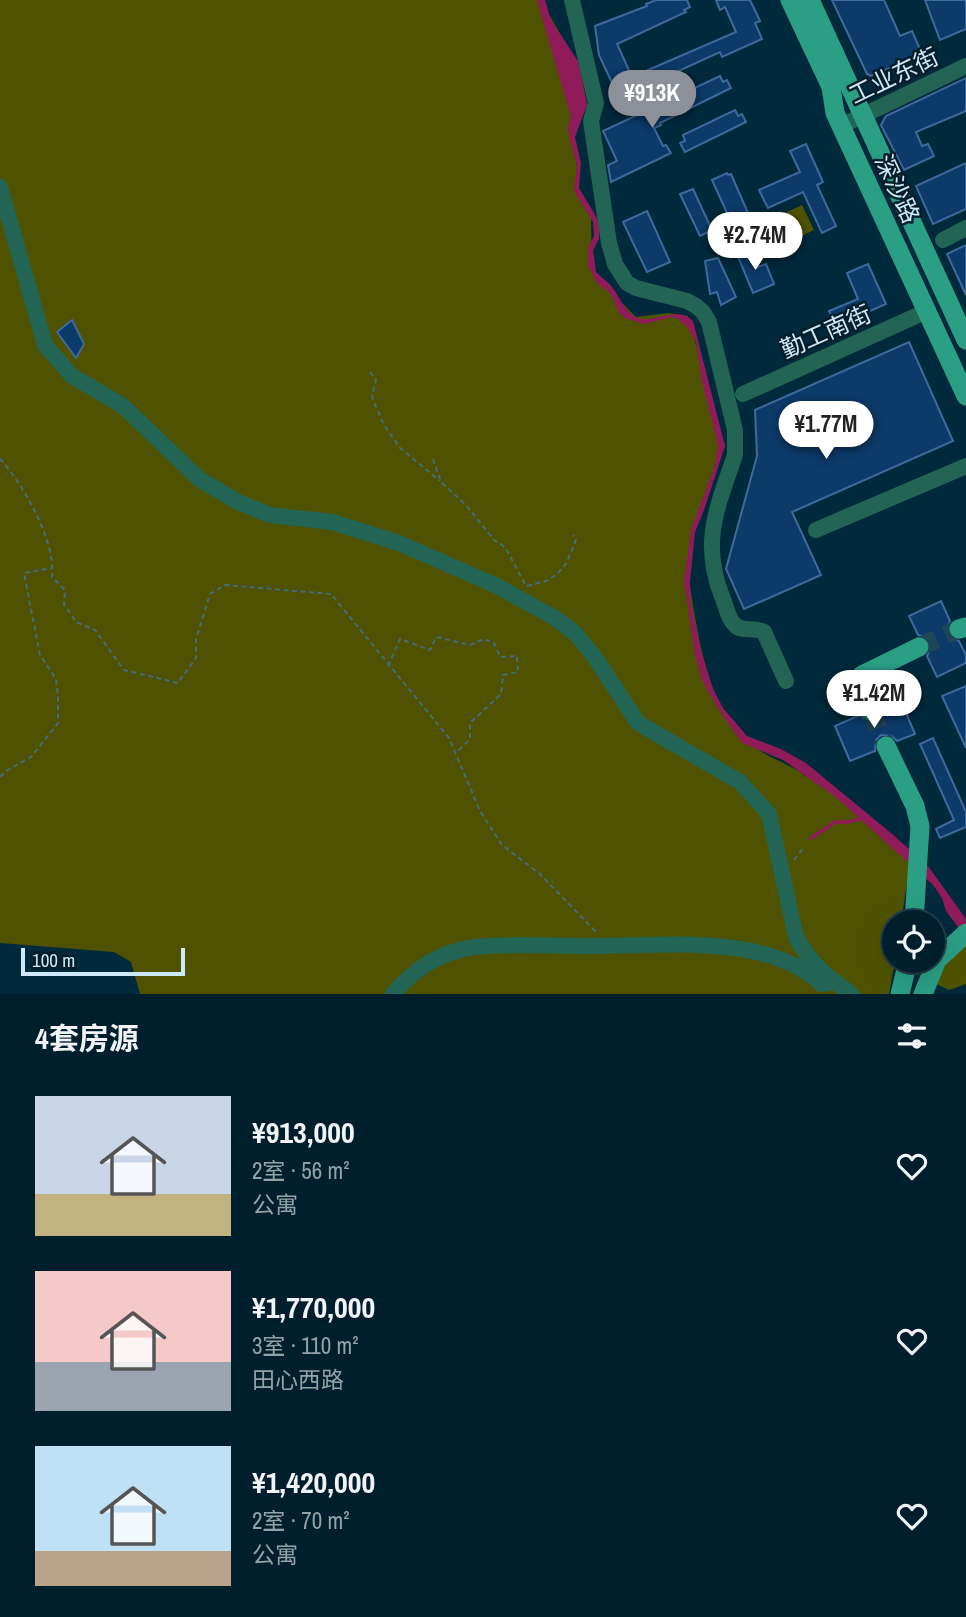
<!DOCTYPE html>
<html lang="zh">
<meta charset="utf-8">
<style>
body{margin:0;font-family:"Archivo Narrow","Noto Sans SC",sans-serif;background:#0e2c39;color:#f1f3f6;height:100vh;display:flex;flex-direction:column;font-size:26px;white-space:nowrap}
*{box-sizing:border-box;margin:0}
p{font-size:23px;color:#95a2aa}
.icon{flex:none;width:38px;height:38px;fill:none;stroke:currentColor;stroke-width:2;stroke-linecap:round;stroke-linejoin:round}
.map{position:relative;height:994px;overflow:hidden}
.drawer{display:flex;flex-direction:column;background:#001f2d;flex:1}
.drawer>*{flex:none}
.controls{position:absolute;left:882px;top:910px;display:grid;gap:14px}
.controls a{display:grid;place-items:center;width:63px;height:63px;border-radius:50%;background:#001f2d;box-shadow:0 7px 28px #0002,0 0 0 2px #223d49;font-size:35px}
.scale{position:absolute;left:21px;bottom:18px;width:164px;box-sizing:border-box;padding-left:7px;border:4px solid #cde9fa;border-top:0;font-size:19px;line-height:24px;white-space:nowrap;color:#cde9fa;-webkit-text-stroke:5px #061e2a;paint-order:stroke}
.price{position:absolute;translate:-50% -60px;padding:0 16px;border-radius:24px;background:#fff;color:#222;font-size:23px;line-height:46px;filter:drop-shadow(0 2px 4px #0008)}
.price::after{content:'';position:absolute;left:50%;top:42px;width:21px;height:16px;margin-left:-10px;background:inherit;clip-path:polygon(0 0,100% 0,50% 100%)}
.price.on{background:#8c9099;color:#fff}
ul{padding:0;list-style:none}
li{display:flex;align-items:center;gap:21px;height:175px;padding:0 35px}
li span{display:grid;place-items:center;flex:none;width:196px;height:140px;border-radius:0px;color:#555}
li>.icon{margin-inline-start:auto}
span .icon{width:84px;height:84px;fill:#fffc;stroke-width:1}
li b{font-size:30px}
h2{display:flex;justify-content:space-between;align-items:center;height:84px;padding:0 35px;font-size:30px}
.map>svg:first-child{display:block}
.green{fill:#4f5301}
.water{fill:#901b5b}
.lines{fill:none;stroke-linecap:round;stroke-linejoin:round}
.stream{stroke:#901b5b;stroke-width:3.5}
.building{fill:#0c3a69;stroke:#3e6a9d;stroke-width:2}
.major-tunnel{stroke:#1f4658;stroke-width:19;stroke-dasharray:19 10;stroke-linecap:butt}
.path{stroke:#466b7d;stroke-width:2;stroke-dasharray:5 3.5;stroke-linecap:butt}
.minor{stroke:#226554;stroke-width:16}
.major{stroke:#2a9f84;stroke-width:19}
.labels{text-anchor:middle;stroke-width:5;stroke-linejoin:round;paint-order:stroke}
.street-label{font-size:24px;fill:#cde9fa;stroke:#061e2a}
</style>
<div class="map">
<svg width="966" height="994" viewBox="0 0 966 994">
<rect width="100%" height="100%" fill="#00293c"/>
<g class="green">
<path d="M0,0H541L580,69L587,105L568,127L577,166L575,191L591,218L592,273L636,317L669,313L688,316L725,446L715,465L695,532L687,585L690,587C699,640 707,706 749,743C763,755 786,763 802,773L805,777L808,771L908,854L909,871L901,922H894L895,961L889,994H140L131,962L114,952L0,943Z"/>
<polygon points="802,205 814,230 768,252 756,226"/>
<polygon points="966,945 966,984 949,990 932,982 943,962"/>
</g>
<path class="water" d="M537,0H545L551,20L578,61L587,105L575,137L581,163L579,188L597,218L599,229V239L593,250L596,272C601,277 607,281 612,287C620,297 624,310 635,317C653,326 675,304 693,321L725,446L704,510L695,532L690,582L691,604L702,655L713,689L723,708L747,736L781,749L806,763L891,833L928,866L966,919V938L946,911L942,898L933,885L837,798L783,760L742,743L717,707L702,680L695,655L684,581L691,530L715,465L718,445L702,382L696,342L689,330L679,319L672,317L644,324L625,318L619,313L611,294L597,283L588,266V248L594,236L593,222L574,191L577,166L569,135L568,127L571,117Z"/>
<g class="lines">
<polyline class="stream" points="811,838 835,822 848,822 863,818"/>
</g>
<g class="building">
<polygon points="656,0 687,0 690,7 684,10 686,12 617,44 632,77 736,32 725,7 720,10 716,0 750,0 760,21 755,23 762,39 722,57 720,52 619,98 599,55 595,26 647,6 646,4"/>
<polygon points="832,0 884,0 900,36 912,31 922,54 871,76 867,74"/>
<polygon points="925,0 966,0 966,29 940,40"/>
<polygon points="720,76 723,82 727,80 731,88 660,123 661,125 654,128 663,146 666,145 671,153 611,182 608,165 617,161 603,131"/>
<polygon points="966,78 966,111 916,132 922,146 928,144 934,156 904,170 881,125 886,116"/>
<polygon points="735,110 738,116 742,114 746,122 685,152 680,143 685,141 683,135"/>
<polygon points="806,144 823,182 817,185 836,226 822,233 803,192 768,208 759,190 800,172 790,151"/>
<polygon points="966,163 966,209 933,224 916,186"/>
<polygon points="727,173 728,175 731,174 748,213 746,214 747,217 732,224 712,180"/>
<polygon points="693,189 712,230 700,236 680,194"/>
<polygon points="647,211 670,262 647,272 623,222"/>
<polygon points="966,245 966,295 947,254"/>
<polygon points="751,248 758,267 766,264 774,284 753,293 737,254"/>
<polygon points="718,258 736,297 721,305 717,292 710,294 705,261"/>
<polygon points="868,264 886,304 836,326 829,311 858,299 847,273"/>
<polygon points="72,320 84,344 76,358 57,332"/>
<polygon points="909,342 953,441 792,512 821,575 744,609 726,569 757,456 755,410"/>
<polygon points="941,601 950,621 947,627 948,633 951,638 959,641 966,655 966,663 937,677 927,656 931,648 930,642 925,637 918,635 909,616"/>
<polygon points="966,686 966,748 942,696"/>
<polygon points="900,699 915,734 897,741 892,736 881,735 876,740 875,751 850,761 835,726 860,715 869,723 876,722 883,713 882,706"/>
<polygon points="933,738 966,812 966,827 940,838 936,829 954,820 920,744"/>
</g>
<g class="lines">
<g class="major-tunnel">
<polyline points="919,647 959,629"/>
<polyline points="871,711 886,746"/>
</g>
<g class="path">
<polyline points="370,372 376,380 372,396 374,402 384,425 400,448 440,481"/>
<path d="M0,459C23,484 56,541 52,577L65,590L64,604L76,622L95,630L124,670L178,683L196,658V639L210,594L225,585L331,594L449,738L480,811L502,845L540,874L596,932"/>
<polyline points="433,459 441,482 466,505 494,540 505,547 526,586"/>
<polyline points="527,586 546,581 556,575 566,564 575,543 576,539 573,535"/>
<polyline points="388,666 400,639 430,650 436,637 470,645 484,639 494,643 500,657 517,656 518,672 503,675 501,694 470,723 470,739 456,753"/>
<polyline points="0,777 6,771 31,757 58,723 58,697 56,679 40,655 24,573 52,568"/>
<polyline points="794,860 804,847"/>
</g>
<g class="minor">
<path d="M572,0L596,103L591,121L609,243L615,264L627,283L636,288L687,301L696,306L703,312L709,322L735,430V455C717,508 700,543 723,599C726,606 728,618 734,624C741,633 755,626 764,632L786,681"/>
<polyline points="841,126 966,66"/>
<path d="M0,187L45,345L72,376L123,406L199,479L238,502L270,515L332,522L399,543L497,586L555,618L575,633L594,656L638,723L740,782L769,814L796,937C806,955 818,970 835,982"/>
<polyline points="943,240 966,228"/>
<polyline points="743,394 927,311"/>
<polyline points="816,530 966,466"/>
<path d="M393,994C415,968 440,952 474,947C513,943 553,946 592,946C660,946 769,933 821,984L835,982L851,994"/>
</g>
<g class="major">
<polyline points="790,0 831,87 835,113 966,396"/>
<polyline points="810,0 966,340"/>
<polyline points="959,629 966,627"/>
<polyline points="871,711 860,684 862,675 919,647"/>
<polyline points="886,746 915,806 920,826 914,922"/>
<polyline points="900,994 908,961"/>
<polyline points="923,994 937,960 966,933"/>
</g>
</g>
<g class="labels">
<g class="street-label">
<text transform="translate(894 76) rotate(-26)" y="8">工业东街</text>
<text transform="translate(897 189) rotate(65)" y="8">深沙路</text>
<text transform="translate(826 332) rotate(-24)" y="8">勤工南街</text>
</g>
</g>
</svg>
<div class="controls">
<a><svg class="icon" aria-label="locate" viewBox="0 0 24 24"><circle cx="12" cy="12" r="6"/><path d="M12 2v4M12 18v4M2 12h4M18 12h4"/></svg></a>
</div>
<div class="scale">100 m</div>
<b class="price on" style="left:652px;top:130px">¥913K</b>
<b class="price" style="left:755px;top:272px">¥2.74M</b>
<b class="price" style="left:826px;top:461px">¥1.77M</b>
<b class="price" style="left:874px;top:730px">¥1.42M</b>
</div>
<section class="drawer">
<h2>4套房源<svg class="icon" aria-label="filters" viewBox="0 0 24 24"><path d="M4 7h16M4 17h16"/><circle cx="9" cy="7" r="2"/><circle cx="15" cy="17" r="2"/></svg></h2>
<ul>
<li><span style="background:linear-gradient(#c9d6e8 70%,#c2b280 0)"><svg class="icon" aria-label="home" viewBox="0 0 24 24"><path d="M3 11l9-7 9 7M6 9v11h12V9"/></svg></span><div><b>¥913,000</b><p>2室 · 56 m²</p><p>公寓</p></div><svg class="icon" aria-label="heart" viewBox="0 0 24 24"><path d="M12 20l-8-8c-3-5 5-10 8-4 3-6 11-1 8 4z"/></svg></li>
<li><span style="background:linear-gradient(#f6c9c9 65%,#9aa5b1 0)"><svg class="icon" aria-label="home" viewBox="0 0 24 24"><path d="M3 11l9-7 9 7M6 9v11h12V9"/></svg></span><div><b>¥1,770,000</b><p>3室 · 110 m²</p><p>田心西路</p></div><svg class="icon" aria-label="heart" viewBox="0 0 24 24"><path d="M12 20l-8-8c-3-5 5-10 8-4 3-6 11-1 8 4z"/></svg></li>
<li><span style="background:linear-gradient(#bfe0f5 75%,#b9a48a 0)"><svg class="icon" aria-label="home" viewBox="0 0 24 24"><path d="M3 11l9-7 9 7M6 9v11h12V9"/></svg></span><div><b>¥1,420,000</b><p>2室 · 70 m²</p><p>公寓</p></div><svg class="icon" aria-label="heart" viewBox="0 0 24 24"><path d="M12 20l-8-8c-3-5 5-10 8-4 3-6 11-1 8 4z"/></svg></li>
</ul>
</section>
